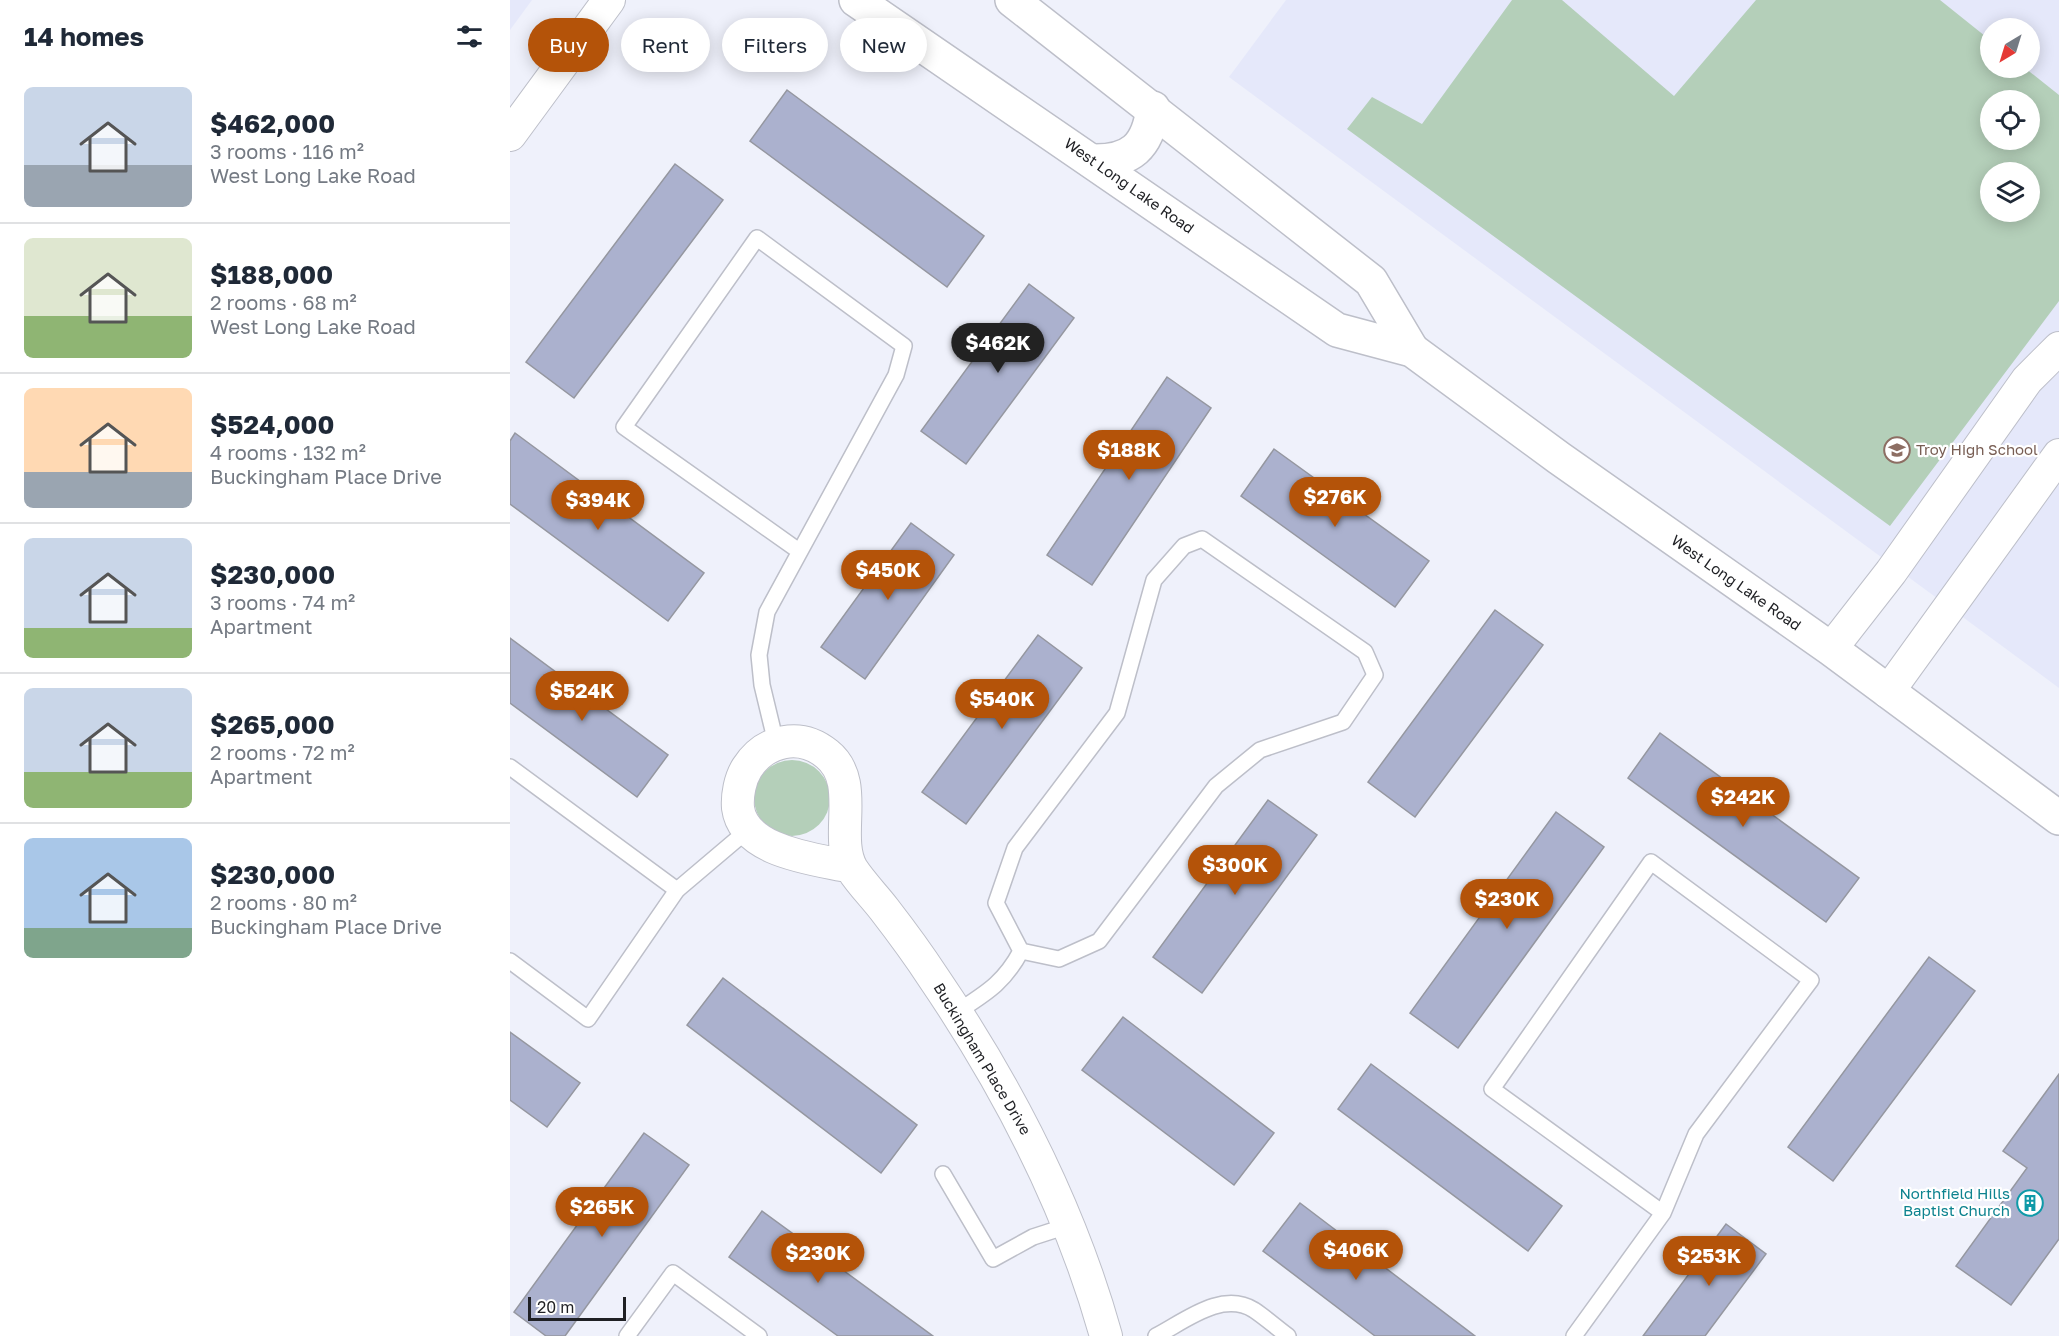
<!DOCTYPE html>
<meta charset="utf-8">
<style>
body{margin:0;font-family:"Golos Text",sans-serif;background:#f2f2f3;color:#1f2937;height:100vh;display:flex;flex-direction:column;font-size:22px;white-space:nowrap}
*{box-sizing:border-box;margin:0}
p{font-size:20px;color:#747a83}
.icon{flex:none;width:33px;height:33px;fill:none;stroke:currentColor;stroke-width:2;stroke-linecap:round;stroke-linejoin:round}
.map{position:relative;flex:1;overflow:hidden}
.details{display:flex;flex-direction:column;background:#fff;width:510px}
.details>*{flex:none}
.hud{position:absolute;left:18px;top:18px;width:570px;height:54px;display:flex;gap:12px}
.needle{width:39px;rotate:218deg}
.controls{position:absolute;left:1470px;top:18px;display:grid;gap:12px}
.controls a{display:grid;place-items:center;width:60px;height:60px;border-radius:50%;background:#fff;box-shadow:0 3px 15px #0003;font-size:30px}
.scale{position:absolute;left:18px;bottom:15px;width:98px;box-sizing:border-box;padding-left:6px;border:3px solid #1f2024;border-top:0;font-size:16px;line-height:21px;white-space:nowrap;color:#1f2024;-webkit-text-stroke:4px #fff;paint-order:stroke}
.price{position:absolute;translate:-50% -51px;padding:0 14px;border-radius:21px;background:#b45309;color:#fff;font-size:20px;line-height:39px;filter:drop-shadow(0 2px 3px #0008)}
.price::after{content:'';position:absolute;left:50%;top:36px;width:18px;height:14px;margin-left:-9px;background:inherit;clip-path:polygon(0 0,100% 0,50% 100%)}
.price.on{background:#222;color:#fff}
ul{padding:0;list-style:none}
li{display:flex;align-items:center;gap:18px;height:150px;padding:0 24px}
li+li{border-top:2px solid #e0e1e3}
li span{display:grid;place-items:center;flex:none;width:168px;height:120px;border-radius:9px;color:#555}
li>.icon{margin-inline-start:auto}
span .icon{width:72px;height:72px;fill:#fffc;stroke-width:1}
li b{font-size:26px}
h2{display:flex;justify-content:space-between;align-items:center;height:72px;padding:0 24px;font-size:26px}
.chip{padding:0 21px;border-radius:27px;background:#fff;box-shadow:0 3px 15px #0003;font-size:21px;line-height:54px}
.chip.on{background:#b45309;color:#fff}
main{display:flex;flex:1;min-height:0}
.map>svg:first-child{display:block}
.built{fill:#e5e8fa;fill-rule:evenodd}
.green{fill:#b4cfb9;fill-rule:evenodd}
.building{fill:#abb1ce;stroke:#9597a0;stroke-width:1.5}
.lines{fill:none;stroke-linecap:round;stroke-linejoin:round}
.service-casing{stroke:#bdbfc9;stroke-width:18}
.minor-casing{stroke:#bdbfc9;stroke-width:34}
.secondary-casing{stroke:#bdbfc9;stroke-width:36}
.service{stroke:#fff;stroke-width:15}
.minor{stroke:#fff;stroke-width:32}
.secondary{stroke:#fff;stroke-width:33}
.labels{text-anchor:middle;stroke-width:4.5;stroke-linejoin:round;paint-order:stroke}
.street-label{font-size:15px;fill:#1f2024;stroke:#fff}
.education-label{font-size:15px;fill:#785e54;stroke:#fff;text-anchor:start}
.culture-label{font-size:15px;fill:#0d838f;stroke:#fff;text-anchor:end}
</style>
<main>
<section class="details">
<h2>14 homes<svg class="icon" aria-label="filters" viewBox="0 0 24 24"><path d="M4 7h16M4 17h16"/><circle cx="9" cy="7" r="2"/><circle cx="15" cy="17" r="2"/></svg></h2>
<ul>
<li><span style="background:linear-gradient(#c9d6e8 65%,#9aa5b1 0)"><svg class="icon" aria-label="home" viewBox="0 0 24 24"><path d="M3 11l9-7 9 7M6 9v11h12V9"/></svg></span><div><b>$462,000</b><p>3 rooms · 116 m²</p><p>West Long Lake Road</p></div></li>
<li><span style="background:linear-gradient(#dfe7d0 65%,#8fb573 0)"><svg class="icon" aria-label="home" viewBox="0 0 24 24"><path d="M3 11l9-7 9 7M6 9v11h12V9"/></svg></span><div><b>$188,000</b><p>2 rooms · 68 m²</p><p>West Long Lake Road</p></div></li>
<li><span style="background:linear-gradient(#ffd9b3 70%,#9aa5b1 0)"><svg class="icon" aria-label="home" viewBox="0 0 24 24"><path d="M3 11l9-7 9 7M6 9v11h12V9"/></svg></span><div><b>$524,000</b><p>4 rooms · 132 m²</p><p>Buckingham Place Drive</p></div></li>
<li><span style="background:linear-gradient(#c9d6e8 75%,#8fb573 0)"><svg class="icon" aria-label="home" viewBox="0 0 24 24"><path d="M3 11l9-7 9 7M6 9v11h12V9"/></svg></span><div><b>$230,000</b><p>3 rooms · 74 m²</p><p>Apartment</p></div></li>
<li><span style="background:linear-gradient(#c9d6e8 70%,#8fb573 0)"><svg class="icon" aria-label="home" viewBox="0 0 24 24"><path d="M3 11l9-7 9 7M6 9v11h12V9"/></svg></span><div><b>$265,000</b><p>2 rooms · 72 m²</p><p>Apartment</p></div></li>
<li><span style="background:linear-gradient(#a9c7e8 75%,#7fa58c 0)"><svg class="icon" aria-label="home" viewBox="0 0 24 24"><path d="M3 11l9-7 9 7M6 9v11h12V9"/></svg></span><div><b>$230,000</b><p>2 rooms · 80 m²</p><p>Buckingham Place Drive</p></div></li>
</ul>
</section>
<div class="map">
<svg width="1549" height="1336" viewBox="0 0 1549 1336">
<rect width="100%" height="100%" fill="#eff1fb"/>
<g class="built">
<polygon points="0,0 22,0 0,30"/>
<path d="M776,0H1549V688L719,77ZM1480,28H1520V68H1480ZM1480,100H1520V140H1480ZM1480,172H1520V212H1480Z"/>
</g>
<g class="green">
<path d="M1002,0H1052L1164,96L1246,0H1430L1480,40V68H1515L1549,95V301L1380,526L837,129L862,97L912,124ZM1480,100H1520V140H1480ZM1480,172H1520V212H1480Z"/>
<circle cx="282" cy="798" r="38"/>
</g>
<g class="building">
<polygon points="277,90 474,236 437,287 240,141"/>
<polygon points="165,164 213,200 64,398 16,362"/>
<polygon points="519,284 564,318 456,464 411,431"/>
<polygon points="657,377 701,408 582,585 537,555"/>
<polygon points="5,433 194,573 158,621 0,504 0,441"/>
<polygon points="764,449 919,561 885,607 731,496"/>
<polygon points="401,523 444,555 355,679 311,647"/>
<polygon points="985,610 1033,645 905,817 858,782"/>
<polygon points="528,635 572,668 456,824 412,792"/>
<polygon points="0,638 158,755 127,797 0,703"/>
<polygon points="1150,733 1349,878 1316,922 1118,778"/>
<polygon points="758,800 807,835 692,993 643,957"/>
<polygon points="1046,812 1094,847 948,1048 900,1013"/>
<polygon points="1419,957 1465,991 1323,1181 1278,1147"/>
<polygon points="213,978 407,1125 371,1173 177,1025"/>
<polygon points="613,1017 764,1133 724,1185 572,1070"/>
<polygon points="0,1032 70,1083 37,1127 0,1100"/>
<polygon points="861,1064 1052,1206 1018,1251 828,1109"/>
<polygon points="1549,1074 1549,1239 1501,1305 1446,1266 1517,1168 1493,1151"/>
<polygon points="134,1133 179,1165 55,1336 36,1336 4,1312"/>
<polygon points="790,1203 965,1336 865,1336 753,1251"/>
<polygon points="252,1211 423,1336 328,1336 219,1257"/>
<polygon points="1216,1224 1256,1254 1195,1336 1133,1336"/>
</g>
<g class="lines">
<g class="service-casing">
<g id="service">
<polyline points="266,743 252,685 249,655 257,612 386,375 394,346 247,238 114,427 289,551"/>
<polyline points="0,767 167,890"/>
<polyline points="0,961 78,1019 167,890 239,829"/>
<path d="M447,1012C476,993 494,983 511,951L486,903L505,848L607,713L644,580L674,546L692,539L855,652L865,675L833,722L750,750L706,786L589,941L549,959L511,951"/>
<polyline points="433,1174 483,1259 523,1237 557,1226"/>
<polyline points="117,1336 163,1273 249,1336"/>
<path d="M646,1336C675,1321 712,1290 744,1310C756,1318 767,1328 778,1336"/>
<polyline points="1064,1336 1153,1213 1186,1134 1301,980 1141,862 982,1089 1153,1213"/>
</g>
</g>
<g class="minor-casing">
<g id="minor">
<polyline points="0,135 99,0"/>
<polyline points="1321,649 1381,572 1517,380 1549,348"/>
<polyline points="1378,692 1549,455"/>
<path d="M341,867C307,859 234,853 228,808C227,795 230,779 237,768C255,740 290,732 317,754C352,782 323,836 342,869C351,883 364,896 374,909C391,931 408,954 423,977C498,1087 560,1207 596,1336"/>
</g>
</g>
<g class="secondary-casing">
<g id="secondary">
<polyline points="346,0 827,330 902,350 1049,458 1321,649 1549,818"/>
<polyline points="502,0 861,281 902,350"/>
<path d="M582,161C621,162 638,147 643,108"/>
</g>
</g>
<use href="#service" class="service"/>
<use href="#minor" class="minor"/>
<use href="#secondary" class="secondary"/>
</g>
<defs>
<g id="school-ring" transform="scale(1.35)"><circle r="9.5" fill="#fff" stroke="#8d6e63" stroke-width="1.5"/><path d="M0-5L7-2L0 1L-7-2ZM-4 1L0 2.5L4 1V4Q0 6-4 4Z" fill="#8d6e63"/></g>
<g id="building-ring" transform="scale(1.35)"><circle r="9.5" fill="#fff" stroke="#0f9aa8" stroke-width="1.5"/><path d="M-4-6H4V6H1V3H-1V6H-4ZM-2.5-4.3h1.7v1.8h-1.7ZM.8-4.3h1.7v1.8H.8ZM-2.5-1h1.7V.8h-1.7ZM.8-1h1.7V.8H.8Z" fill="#0f9aa8"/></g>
</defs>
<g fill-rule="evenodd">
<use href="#school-ring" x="1387" y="450"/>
<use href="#building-ring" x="1520" y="1203"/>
</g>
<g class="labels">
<g class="street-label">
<text transform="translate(619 186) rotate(35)" y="5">West Long Lake Road</text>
<text transform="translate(1226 583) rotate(35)" y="5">West Long Lake Road</text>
<text transform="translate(472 1059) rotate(59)" y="5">Buckingham Place Drive</text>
</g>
<g class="education-label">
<text x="1406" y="455">Troy High School</text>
</g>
<g class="culture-label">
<text x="1500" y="1199">Northfield Hills<tspan x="1500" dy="17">Baptist Church</tspan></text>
</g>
</g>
</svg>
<div class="controls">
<a><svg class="needle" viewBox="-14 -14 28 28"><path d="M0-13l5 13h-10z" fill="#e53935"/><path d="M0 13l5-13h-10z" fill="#747a83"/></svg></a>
<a><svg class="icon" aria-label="locate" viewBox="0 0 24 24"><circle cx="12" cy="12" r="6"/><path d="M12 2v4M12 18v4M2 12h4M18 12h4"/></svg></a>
<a><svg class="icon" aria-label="layers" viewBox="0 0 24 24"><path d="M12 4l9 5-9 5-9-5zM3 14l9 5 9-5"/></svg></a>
</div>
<div class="scale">20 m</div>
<b class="price on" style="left:488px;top:374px">$462K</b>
<b class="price" style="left:619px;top:481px">$188K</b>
<b class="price" style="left:825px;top:528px">$276K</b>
<b class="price" style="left:88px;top:531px">$394K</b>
<b class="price" style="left:378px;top:601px">$450K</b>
<b class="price" style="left:72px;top:722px">$524K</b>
<b class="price" style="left:492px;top:730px">$540K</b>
<b class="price" style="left:1233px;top:828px">$242K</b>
<b class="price" style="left:725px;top:896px">$300K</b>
<b class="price" style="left:997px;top:930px">$230K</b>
<b class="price" style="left:92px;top:1238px">$265K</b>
<b class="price" style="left:846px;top:1281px">$406K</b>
<b class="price" style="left:308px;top:1284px">$230K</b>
<b class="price" style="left:1199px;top:1287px">$253K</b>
<div class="hud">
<a class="chip on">Buy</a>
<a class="chip">Rent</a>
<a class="chip">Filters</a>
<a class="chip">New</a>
</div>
</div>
</main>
